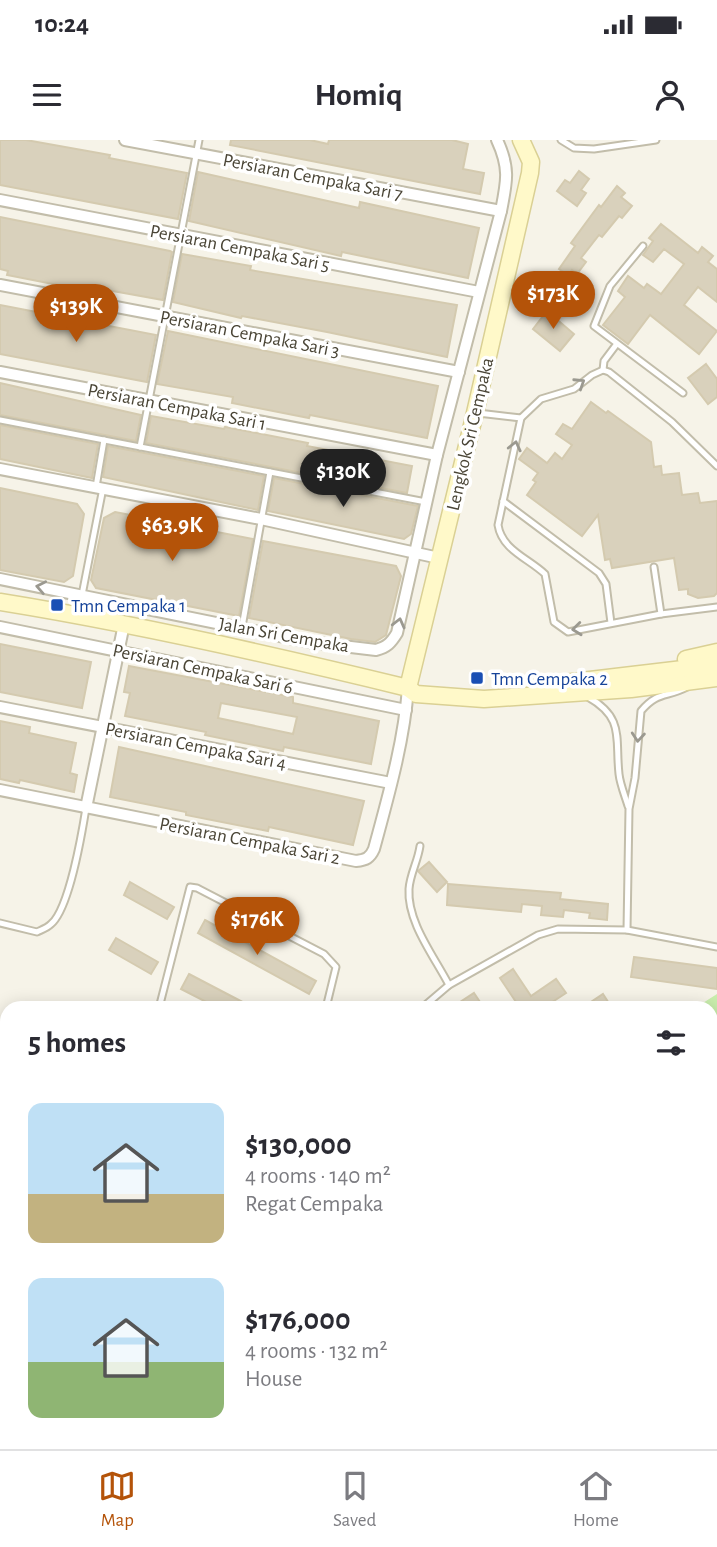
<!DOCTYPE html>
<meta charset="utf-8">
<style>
body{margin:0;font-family:"Alegreya Sans",sans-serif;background:#f2f2f3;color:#2b2b33;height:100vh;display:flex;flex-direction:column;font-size:26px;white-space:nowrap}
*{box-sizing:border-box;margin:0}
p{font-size:23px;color:#7c7c81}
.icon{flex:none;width:38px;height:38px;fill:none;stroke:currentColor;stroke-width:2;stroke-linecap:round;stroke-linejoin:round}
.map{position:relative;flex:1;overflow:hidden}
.sheet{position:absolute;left:0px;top:861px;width:718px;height:448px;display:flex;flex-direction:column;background:#fff;border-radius:21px 21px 0 0;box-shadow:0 4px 18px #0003}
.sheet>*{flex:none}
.price{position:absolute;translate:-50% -60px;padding:0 16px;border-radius:24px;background:#b45309;color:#fff;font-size:23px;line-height:46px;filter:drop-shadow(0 2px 4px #0008)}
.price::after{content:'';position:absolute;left:50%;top:42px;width:21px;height:16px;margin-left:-10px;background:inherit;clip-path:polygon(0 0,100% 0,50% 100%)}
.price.current{background:#222;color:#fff}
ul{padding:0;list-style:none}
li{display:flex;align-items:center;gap:21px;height:175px;padding:0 28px}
li span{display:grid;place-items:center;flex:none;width:196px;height:140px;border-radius:14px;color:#555}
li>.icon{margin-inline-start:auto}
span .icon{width:84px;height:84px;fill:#fffc;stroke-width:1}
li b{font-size:30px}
h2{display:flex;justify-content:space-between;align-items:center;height:84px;padding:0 28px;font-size:30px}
.status{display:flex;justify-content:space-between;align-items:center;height:49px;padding:0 35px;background:#fff;direction:ltr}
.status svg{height:19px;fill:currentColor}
header{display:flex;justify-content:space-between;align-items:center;height:91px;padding:0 28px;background:#fff;font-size:32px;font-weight:700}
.tab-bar{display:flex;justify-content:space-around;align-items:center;height:98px;border-top:2px solid #e1e1e2;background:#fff;font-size:19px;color:#7c7c81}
.tab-bar a{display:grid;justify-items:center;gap:4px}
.tab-bar .current{color:#b45309}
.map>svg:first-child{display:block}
.green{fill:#c9eead}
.building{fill:#d9d1bc;stroke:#d4caaf;stroke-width:2;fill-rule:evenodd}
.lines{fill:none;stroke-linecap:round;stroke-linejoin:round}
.lane-casing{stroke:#c2bdaa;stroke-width:9}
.street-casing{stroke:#c2bdaa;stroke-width:14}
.secondary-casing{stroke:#dad094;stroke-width:19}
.lane{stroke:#fff;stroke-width:5}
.street{stroke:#fff;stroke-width:10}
.secondary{stroke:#fff9c9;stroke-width:16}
.oneway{stroke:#9b9990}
.transit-dot{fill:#1a4fb4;stroke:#fff;stroke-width:2.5}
.labels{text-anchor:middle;stroke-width:7;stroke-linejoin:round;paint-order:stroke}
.street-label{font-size:19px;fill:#4a4536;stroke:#fff}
.transit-label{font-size:19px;fill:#164399;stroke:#fff;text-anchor:start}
</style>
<div class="status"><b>10:24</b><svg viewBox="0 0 49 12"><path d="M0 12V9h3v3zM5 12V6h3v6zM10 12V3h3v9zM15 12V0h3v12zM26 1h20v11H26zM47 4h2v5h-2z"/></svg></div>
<header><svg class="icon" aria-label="menu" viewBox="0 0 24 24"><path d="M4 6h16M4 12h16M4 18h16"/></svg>Homiq<svg class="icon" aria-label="person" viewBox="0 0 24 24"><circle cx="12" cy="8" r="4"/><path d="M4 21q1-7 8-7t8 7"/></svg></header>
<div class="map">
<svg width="717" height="1309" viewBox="0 0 717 1309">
<rect width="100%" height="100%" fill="#f6f3e8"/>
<g class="green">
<polygon points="717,854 717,889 711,894 710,868 695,868"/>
<polygon points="717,976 717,1309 505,1309 501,1302 710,1302 710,980"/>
</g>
<g class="building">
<polygon points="0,0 26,0 110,15 109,18 187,33 178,79 0,45"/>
<polygon points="231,0 310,0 328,4 329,0 452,0 468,4 463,29 484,33 480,54 230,5"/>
<polygon points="579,31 589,39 581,50 586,53 577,66 557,51 565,40 570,43"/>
<polygon points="198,32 359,68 360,62 479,88 468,138 342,112 341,116 189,81"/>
<polygon points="617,46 625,53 621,57 632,66 622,78 619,76 602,97 599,95 581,118 586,122 577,134 572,130 568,135 559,129 575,106 571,103 599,65 601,67"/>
<polygon points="0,77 170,111 172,112 163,160 85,146 84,150 7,135 8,131 0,129"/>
<polygon points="661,84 698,113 702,107 713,116 708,122 717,129 717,162 698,147 684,165 717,191 699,214 650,175 628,204 603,185 625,157 618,151 628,136 644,148 647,144 661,154 684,124 664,109 653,122 643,115 653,101 649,98"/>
<polygon points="182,114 251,126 250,130 457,165 447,217 327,192 242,176 241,178 173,162"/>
<polygon points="0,165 156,195 147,242 0,214"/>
<polygon points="547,171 574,194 560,211 533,189"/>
<polygon points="168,191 438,246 427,298 310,275 309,278 232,263 233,257 157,244"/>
<polygon points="706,224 717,239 717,257 708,264 688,238"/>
<polygon points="0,243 141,275 136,301 0,275"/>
<polygon points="591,262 606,273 608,271 651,302 654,327 661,326 662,335 679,333 682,355 698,353 700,363 717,361 717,453 714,456 698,458 688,454 688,449 679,450 674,418 612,428 610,419 605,420 598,375 582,396 527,355 536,342 533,340 538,333 519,319 527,308 547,323 555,313 562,319 572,305 556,294 563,284 572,289"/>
<polygon points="151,276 224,289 225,287 308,303 307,306 412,326 407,353 146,303"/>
<polygon points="0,285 98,304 92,338 0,319"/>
<polygon points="108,306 264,336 258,370 103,337"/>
<polygon points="274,338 418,366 411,394 404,399 268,371"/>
<polygon points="0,348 77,364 84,374 73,436 64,442 0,430"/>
<polygon points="115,372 253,399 239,476 96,448 91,440 104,378"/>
<polygon points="263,401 396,426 401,436 386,495 375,502 351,499 249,478"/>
<polygon points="0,504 91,522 82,568 0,552"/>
<path d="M129,526L293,557V563L379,581L371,624L284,607L283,611L205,595L206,592L125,576L130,553L124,552ZM221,563L297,577L293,594L218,578Z"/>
<polygon points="0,581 30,587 29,593 76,603 70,633 77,635 74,652 20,640 19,643 0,639"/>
<polygon points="119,607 364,661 353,705 269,687 268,691 186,675 186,672 110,657"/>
<polygon points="429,722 447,742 437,752 418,731"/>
<polygon points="130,742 174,767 167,779 124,755"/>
<polygon points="448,744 561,753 560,759 608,764 607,780 589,778 590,773 564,770 563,777 541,775 542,766 522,764 521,772 447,765"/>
<polygon points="205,780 316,841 309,854 198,793"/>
<polygon points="116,798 158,822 151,834 109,810"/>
<polygon points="634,817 717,828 717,849 631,837"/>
<polygon points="513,829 531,856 556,839 566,853 543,868 507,868 516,862 500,838"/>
<polygon points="189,834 254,868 218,868 181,849"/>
<polygon points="474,853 484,868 451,868"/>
<polygon points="603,854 612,868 582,868"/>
</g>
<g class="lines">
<g class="lane-casing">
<g id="lane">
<polyline points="561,0 574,8 594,9 656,0"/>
<polyline points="643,106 610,146 594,186 683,253"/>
<polyline points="603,230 604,221 616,205"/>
<polyline points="478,273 521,278 541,259 574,249 592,235 603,230 609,232 672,282 717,326"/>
<path d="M521,278L498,385C502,410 528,418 545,434L554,482L568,492L661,474L717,467"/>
<polyline points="0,280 426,362"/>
<polyline points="140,307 199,0"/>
<polyline points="96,347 104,300"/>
<polyline points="503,361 599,433 606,444 611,483"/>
<polyline points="654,427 661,474"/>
<polyline points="82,455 103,348"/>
<polyline points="242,487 270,332"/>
<path d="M588,557C625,578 615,598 619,634C620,644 625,656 628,666"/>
<path d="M420,706C418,721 410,734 409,749C407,782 434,816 449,845"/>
<path d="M0,783L37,792C41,790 47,788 51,784C69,769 82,693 86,668"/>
<path d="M627,790L629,669L635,638L641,571C658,551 666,558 687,547"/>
<polyline points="159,868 190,747 197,748 324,814 336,827 326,868"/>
<polyline points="422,868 449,845 538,795 558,789 627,790 717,807"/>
<polyline points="0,899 7,901"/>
<polyline points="0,1035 7,1027"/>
<polyline points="0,1158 7,1159"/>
<polyline points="481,1302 487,1309"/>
<polyline points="15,1309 21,1302"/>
<polyline points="92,1309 95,1302"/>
<polyline points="229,1309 231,1302"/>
</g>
</g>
<g class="street-casing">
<g id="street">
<polyline points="125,0 501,71"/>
<polyline points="0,60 479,152"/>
<polyline points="0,145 459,232"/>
<polyline points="0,232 437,315"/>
<polyline points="0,329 261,379 439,418"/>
<path d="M0,439L309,502L376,510C387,507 391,503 397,493L437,315L501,71C507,41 510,28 497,0"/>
<polyline points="0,487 406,570"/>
<polyline points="0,567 391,643"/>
<path d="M0,650L356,721C366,720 370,718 374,709C388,657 404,602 408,548"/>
<polyline points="86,668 124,484"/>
</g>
</g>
<g class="secondary-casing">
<g id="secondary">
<path d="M0,462C137,484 273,515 408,548L416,554L484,559L631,549L717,538"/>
<polyline points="686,519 717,512"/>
<polyline points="556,544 717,525"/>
<polyline points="408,548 475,273 530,33 531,22 521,0"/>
</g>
</g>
<use href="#lane" class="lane"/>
<use href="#street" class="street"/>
<use href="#secondary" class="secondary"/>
</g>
<defs><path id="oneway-chevron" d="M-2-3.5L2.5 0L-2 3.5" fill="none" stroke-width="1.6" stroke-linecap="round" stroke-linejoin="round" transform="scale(1.75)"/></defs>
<g class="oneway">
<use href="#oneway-chevron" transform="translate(580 243) rotate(-33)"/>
<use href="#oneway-chevron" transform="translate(515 306) rotate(-77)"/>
<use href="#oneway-chevron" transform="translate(41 447) rotate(-169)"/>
<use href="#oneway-chevron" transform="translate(399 483) rotate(-76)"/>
<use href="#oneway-chevron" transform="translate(577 489) rotate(174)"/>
<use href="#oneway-chevron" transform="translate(638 597) rotate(95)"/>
</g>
<g class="transit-dot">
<rect x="50" y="458" width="14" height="14" rx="3.5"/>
<rect x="470" y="531" width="14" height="14" rx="3.5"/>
</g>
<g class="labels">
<g class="street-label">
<text transform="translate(313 36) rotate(11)" y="7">Persiaran Cempaka Sari 7</text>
<text transform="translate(240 107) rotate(11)" y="7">Persiaran Cempaka Sari 5</text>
<text transform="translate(250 193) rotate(11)" y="7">Persiaran Cempaka Sari 3</text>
<text transform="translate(177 266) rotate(11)" y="7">Persiaran Cempaka Sari 1</text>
<text transform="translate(469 294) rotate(-77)" y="7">Lengkok Sri Cempaka</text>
<text transform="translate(284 494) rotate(10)" y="7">Jalan Sri Cempaka</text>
<text transform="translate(203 528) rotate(12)" y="7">Persiaran Cempaka Sari 6</text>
<text transform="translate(196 605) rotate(11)" y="7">Persiaran Cempaka Sari 4</text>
<text transform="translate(250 700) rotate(11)" y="7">Persiaran Cempaka Sari 2</text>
</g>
<g class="transit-label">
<text x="71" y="472">Tmn Cempaka 1</text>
<text x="491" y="545">Tmn Cempaka 2</text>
</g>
</g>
</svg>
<b class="price" style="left:553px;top:191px">$173K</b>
<b class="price" style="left:76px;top:204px">$139K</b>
<b class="price current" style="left:343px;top:369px">$130K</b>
<b class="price" style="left:172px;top:423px">$63.9K</b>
<b class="price" style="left:257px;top:817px">$176K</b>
<section class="sheet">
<h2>5 homes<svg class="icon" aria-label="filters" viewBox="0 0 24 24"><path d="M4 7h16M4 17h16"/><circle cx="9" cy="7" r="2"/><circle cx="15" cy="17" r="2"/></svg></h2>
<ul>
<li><span style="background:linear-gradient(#bfe0f5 65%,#c2b280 0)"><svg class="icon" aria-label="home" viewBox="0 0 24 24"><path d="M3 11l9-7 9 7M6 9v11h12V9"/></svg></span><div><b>$130,000</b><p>4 rooms · 140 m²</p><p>Regat Cempaka</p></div></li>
<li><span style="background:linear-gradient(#bfe0f5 60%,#8fb573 0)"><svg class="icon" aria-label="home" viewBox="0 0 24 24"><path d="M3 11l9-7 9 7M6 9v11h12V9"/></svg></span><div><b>$176,000</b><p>4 rooms · 132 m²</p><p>House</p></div></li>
</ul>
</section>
</div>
<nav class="tab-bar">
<a class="current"><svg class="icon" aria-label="map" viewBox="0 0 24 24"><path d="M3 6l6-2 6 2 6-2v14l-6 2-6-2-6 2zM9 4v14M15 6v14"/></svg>Map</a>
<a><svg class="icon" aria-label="saved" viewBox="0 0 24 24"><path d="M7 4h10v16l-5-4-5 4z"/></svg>Saved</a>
<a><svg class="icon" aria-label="home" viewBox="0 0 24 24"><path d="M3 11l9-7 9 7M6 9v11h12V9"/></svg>Home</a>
</nav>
